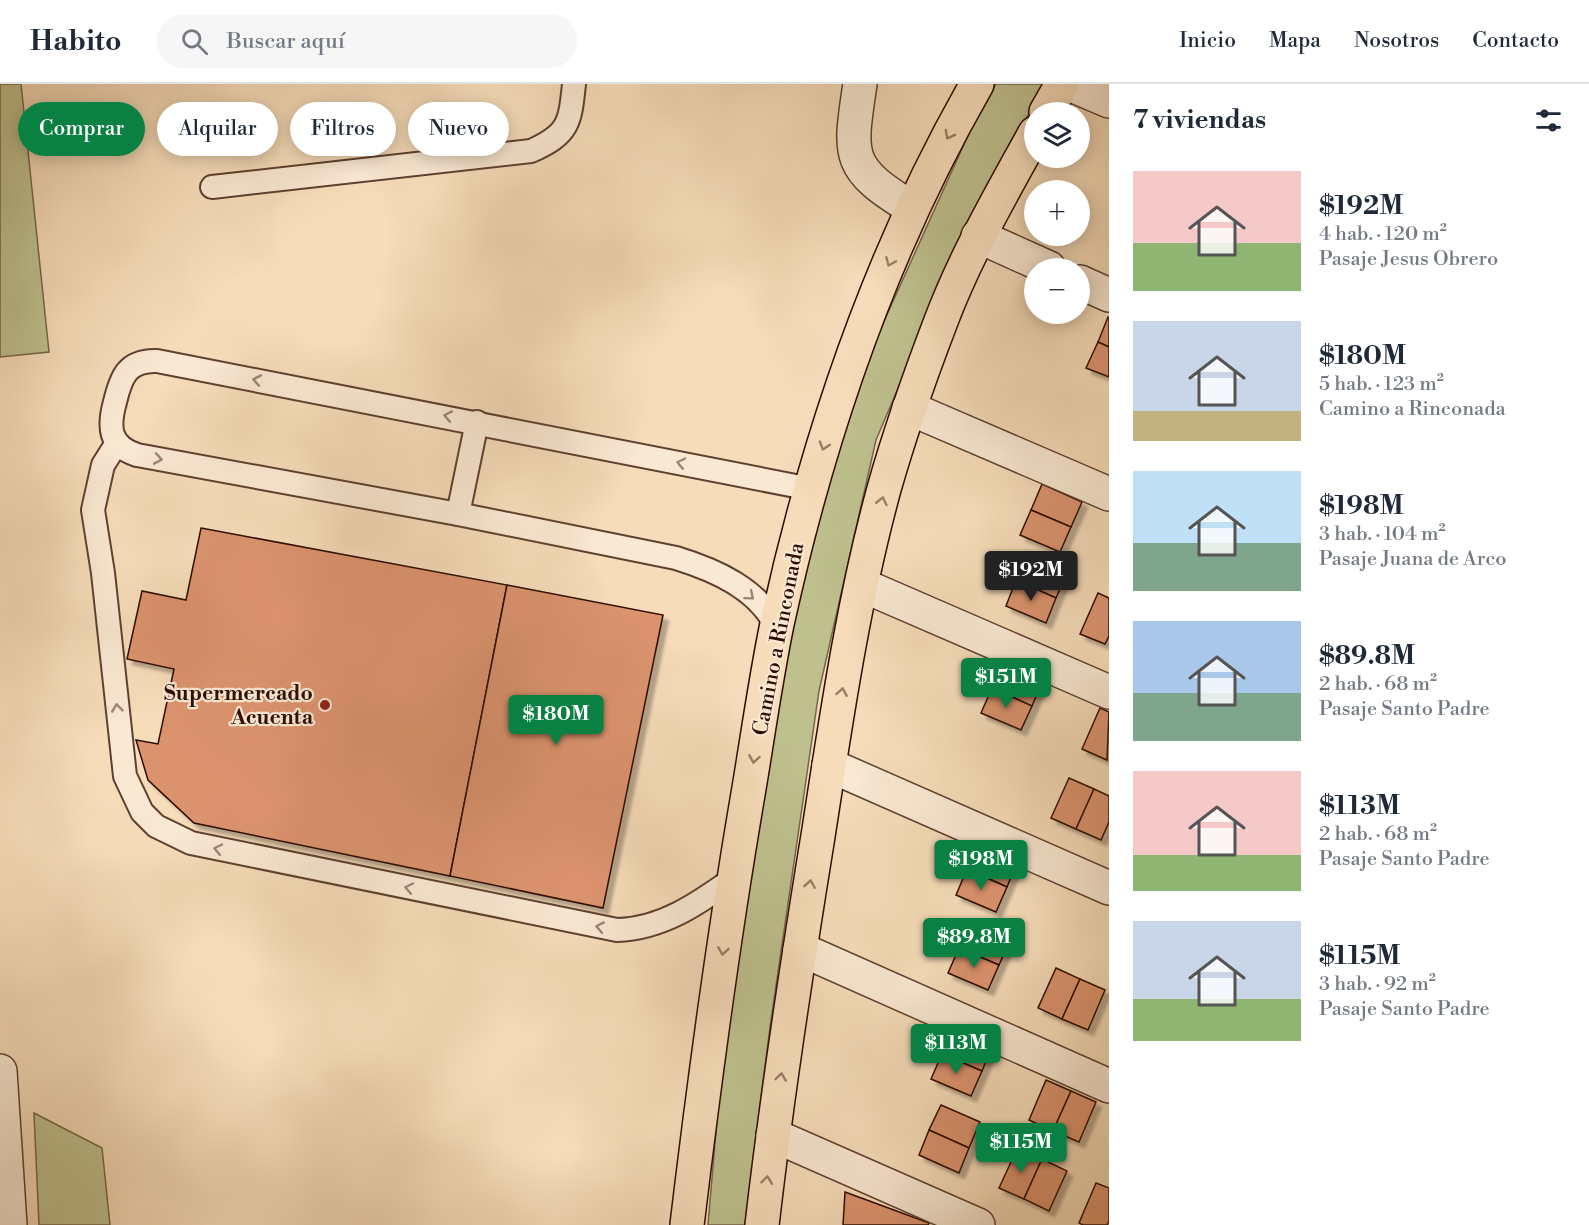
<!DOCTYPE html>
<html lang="es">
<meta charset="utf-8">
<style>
body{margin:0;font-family:"Libre Bodoni",serif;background:#f6f6f7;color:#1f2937;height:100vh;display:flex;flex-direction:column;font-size:22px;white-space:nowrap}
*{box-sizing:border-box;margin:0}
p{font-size:20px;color:#747a83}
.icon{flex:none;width:33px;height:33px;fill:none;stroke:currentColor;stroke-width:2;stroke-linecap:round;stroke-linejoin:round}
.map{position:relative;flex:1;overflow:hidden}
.details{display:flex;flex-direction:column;background:#fff;width:480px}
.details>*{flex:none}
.banner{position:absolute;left:18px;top:18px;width:570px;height:54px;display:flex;gap:12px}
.tools{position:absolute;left:1024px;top:18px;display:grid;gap:12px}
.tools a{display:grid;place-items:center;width:66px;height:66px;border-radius:50%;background:#fff;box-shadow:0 3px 15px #0003;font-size:30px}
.price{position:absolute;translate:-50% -51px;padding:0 14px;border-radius:6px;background:#0b8043;color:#fff;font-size:20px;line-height:39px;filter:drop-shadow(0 2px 3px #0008)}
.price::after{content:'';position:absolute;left:50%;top:36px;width:18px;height:14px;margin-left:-9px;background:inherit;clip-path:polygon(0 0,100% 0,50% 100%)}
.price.selected{background:#222;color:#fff}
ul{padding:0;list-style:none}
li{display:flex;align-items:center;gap:18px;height:150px;padding:0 24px}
li span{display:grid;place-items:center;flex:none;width:168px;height:120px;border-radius:0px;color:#555}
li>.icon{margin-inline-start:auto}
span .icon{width:72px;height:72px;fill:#fffc;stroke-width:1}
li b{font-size:26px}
h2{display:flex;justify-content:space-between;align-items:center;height:72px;padding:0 24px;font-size:26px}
.tag{padding:0 21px;border-radius:27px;background:#fff;box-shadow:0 3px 15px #0003;font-size:21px;line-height:54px}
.tag.selected{background:#0b8043;color:#fff}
header{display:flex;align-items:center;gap:36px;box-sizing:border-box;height:84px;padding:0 30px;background:#fff;border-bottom:2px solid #e0e1e3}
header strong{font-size:28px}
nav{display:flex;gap:33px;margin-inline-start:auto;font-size:21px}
.search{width:420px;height:54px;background:#f6f6f7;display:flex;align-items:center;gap:15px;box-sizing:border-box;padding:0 21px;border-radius:33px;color:#747a83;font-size:22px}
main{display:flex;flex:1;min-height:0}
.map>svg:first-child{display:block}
.green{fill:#bec08e;stroke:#766648;stroke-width:1.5}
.building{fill:#db936e;stroke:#2d0c02;stroke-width:1.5;filter:url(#shadow)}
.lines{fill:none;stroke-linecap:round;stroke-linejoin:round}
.service-casing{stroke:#5f4030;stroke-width:26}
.minor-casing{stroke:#5f4030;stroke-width:36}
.primary-casing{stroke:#2d0c02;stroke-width:36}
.service{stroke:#f9e8d2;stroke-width:22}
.minor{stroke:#f9e8d2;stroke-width:33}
.primary{stroke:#f6dcb9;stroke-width:33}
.oneway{stroke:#9c7e67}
.oneway2{stroke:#9d8574}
.poi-dot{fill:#8f2418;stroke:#f9e8d2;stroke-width:2}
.labels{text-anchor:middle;stroke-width:4.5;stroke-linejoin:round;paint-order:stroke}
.street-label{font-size:21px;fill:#2d0c02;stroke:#f9e8d2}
.poi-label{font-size:21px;font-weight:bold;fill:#2d0c02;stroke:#f9e8d2;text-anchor:end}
</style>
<header>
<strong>Habito</strong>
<div class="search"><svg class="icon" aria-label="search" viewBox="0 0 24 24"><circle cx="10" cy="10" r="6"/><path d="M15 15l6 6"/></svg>Buscar aquí</div>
<nav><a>Inicio</a><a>Mapa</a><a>Nosotros</a><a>Contacto</a></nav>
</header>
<main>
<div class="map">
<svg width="1109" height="1141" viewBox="0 0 1109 1141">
<defs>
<filter id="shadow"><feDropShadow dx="5.5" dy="5.5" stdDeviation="1.5" flood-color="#0004"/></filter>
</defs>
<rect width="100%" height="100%" fill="#f6dcb9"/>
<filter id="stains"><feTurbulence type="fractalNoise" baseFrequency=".00333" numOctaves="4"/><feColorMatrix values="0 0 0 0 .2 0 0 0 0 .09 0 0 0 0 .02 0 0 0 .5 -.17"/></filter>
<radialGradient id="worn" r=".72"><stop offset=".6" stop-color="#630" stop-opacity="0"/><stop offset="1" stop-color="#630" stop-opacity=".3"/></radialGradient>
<g class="green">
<polygon points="0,0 21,0 49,268 0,273"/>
<polygon points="996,0 1045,0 968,140 876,356 819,607 770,943 745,1141 708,1141 729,895 796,520 857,297 975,36"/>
<polygon points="34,1029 102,1064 110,1141 39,1141"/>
</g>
<g class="building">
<polygon points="1108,233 1109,234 1109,263 1098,258"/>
<polygon points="1098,258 1109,263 1109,293 1086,284"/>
<polygon points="1042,400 1082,418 1071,443 1031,426"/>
<polygon points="1031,426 1071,443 1060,468 1020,451"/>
<polygon points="201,444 507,501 450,792 194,739 148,696 136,656 158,660 174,585 127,575 142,507 186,516"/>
<polygon points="1027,472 1067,489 1056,514 1016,496"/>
<polygon points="1016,496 1056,514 1046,539 1006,522"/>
<polygon points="507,501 663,531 603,824 450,792"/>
<polygon points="1098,509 1109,514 1109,552 1105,560 1080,550"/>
<polygon points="1003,579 1043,596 1032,622 992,604"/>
<polygon points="992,604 1032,622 1021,646 981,629"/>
<polygon points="1100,624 1109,628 1107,676 1082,665"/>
<polygon points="1069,694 1094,705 1076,745 1051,734"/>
<polygon points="1094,705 1109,712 1109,738 1101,756 1076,745"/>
<polygon points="978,761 1017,778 1007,803 967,785"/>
<polygon points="967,785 1007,803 996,828 956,811"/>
<polygon points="970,839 1010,856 999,881 959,864"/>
<polygon points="959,864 999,881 988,906 948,889"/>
<polygon points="1056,884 1080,895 1062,935 1038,924"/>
<polygon points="1080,895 1105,906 1088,946 1062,935"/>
<polygon points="953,945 992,962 982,987 942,970"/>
<polygon points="942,970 982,987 971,1012 931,995"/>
<polygon points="1046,996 1071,1007 1053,1047 1029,1036"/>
<polygon points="1071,1007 1096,1018 1079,1058 1053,1047"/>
<polygon points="941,1021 980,1038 969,1064 929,1046"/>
<polygon points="929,1046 969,1064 959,1089 919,1071"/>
<polygon points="1017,1065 1042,1075 1024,1115 999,1104"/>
<polygon points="1042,1075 1067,1087 1049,1127 1024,1115"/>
<polygon points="1096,1099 1109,1104 1109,1137 1107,1141 1083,1141 1079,1139"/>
<polygon points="845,1108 929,1139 928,1141 843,1141"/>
</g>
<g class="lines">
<g class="service-casing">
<g id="service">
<path d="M212,103L531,67C569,50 570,39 574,0"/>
<path d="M117,359L103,381L93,426L103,489L125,692L142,728L156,742L191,759L617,846C662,845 699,819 734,794"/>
<polyline points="458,430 477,338"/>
<path d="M777,544C759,505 715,486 676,474L458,430L137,371C109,362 108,343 115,318C121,293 127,276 157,277L811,405"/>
</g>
</g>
<g class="minor-casing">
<g id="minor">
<path d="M860,0C849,73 846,84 912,124"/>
<polyline points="1069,0 1109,17"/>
<polyline points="978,152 1049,184"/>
<polyline points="1080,198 1109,211"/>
<polyline points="909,324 1109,410"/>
<polyline points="862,501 1109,608"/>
<polyline points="829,681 1109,804"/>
<polyline points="800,865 1109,1002"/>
<polyline points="0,987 10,1141"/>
<polyline points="773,1051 978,1141"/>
</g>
</g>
<g class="primary-casing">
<g id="primary">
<polyline points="1046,28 1062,0"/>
<path d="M687,1141C704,999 723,857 747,716C757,658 765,598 777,540C818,352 881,167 977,0"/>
<path d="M762,1141C777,1011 797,881 818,752C836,636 853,518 884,405C900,348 920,292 941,237C966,171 1001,111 1035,49"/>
</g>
</g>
<use href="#service" class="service"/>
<use href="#minor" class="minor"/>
<use href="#primary" class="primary"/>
</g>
<defs><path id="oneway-chevron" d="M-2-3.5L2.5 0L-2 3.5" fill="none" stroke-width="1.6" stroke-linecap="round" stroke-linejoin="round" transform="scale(1.5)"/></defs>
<g class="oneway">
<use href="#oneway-chevron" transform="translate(949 51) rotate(118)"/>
<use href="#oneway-chevron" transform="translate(890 178) rotate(113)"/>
<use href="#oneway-chevron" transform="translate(824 362) rotate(107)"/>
<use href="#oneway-chevron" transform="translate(882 417) rotate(-77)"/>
<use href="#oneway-chevron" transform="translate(842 608) rotate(-80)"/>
<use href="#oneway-chevron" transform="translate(754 675) rotate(100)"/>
<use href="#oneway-chevron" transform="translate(810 800) rotate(-81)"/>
<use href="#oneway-chevron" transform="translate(723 867) rotate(99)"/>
<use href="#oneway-chevron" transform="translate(781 993) rotate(-82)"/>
<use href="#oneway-chevron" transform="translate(767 1096) rotate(-83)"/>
</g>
<g class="oneway2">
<use href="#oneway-chevron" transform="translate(257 296) rotate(-169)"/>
<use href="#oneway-chevron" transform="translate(448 332) rotate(-169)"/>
<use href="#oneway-chevron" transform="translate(158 375) rotate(10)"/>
<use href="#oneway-chevron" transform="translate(681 379) rotate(-168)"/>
<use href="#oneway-chevron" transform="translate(750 512) rotate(40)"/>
<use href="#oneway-chevron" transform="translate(117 624) rotate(-96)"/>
<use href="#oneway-chevron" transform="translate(218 765) rotate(-168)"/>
<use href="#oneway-chevron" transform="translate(409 804) rotate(-168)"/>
<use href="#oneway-chevron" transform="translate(600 843) rotate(-169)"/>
</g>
<circle class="poi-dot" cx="325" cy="621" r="6"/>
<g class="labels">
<g class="street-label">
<text transform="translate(778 555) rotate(-79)" y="7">Camino a Rinconada</text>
</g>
<g class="poi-label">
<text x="313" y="616">Supermercado<tspan x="313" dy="24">Acuenta</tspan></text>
</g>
</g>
<rect width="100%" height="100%" filter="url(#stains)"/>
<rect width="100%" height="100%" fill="url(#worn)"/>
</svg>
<div class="tools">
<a><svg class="icon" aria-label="layers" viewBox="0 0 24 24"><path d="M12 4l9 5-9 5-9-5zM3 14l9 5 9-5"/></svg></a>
<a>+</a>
<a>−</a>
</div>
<b class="price selected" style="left:1031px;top:518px">$192M</b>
<b class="price" style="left:1006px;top:625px">$151M</b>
<b class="price" style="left:556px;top:662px">$180M</b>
<b class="price" style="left:981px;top:807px">$198M</b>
<b class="price" style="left:974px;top:885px">$89.8M</b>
<b class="price" style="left:956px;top:991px">$113M</b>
<b class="price" style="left:1021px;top:1090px">$115M</b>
<div class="banner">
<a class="tag selected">Comprar</a>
<a class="tag">Alquilar</a>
<a class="tag">Filtros</a>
<a class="tag">Nuevo</a>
</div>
</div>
<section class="details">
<h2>7 viviendas<svg class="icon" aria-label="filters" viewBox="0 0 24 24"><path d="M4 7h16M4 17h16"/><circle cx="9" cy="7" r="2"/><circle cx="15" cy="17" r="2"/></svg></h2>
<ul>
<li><span style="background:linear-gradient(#f6c9c9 60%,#8fb573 0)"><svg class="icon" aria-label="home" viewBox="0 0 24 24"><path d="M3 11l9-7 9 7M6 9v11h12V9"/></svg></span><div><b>$192M</b><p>4 hab. · 120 m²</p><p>Pasaje Jesus Obrero</p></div></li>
<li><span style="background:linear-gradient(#c9d6e8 75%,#c2b280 0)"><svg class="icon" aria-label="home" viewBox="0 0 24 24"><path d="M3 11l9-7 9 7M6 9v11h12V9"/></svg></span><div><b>$180M</b><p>5 hab. · 123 m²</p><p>Camino a Rinconada</p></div></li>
<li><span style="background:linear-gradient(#bfe0f5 60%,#7fa58c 0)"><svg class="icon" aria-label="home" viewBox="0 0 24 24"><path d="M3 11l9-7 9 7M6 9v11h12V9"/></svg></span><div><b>$198M</b><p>3 hab. · 104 m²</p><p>Pasaje Juana de Arco</p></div></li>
<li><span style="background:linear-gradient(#a9c7e8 60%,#7fa58c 0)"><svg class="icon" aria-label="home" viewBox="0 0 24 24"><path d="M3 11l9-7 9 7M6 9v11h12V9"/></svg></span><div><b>$89.8M</b><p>2 hab. · 68 m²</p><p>Pasaje Santo Padre</p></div></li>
<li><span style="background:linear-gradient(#f6c9c9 70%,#8fb573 0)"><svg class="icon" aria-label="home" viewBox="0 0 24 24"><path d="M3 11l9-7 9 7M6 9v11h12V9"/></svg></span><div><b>$113M</b><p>2 hab. · 68 m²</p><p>Pasaje Santo Padre</p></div></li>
<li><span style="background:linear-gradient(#c9d6e8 65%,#8fb573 0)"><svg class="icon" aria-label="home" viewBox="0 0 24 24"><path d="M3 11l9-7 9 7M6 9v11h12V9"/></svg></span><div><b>$115M</b><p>3 hab. · 92 m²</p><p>Pasaje Santo Padre</p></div></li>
</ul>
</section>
</main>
